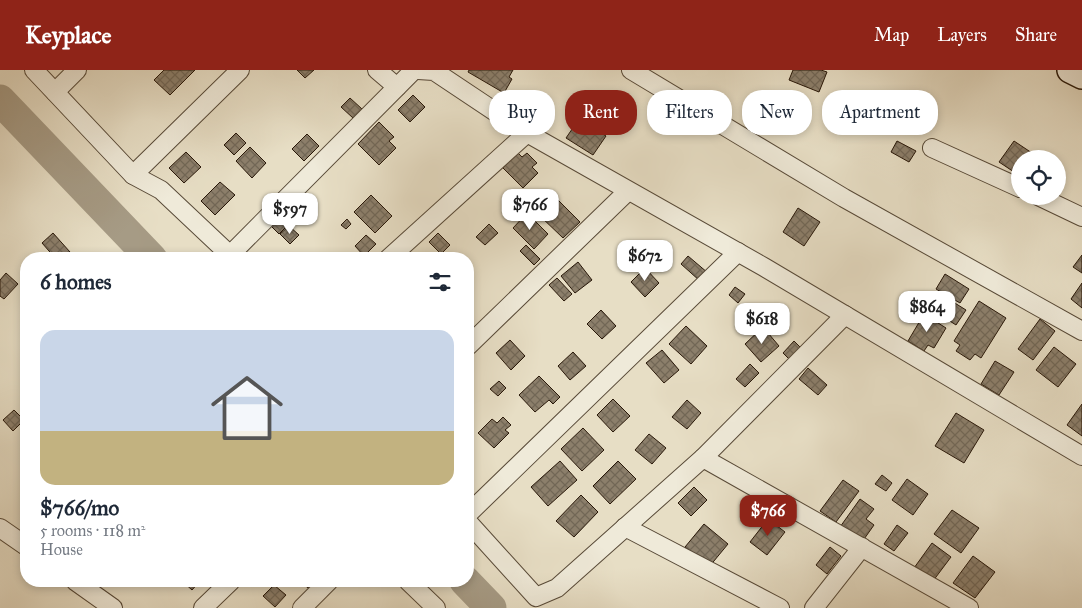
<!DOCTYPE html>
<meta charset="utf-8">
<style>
body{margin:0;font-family:"IM FELL Great Primer",serif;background:#f2f2f3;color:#1f2937;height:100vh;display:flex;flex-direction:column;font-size:19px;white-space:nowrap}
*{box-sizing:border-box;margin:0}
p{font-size:16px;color:#747a83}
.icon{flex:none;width:28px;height:28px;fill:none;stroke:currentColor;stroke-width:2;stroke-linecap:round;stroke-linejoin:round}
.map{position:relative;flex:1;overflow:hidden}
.drawer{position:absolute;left:20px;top:182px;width:454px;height:335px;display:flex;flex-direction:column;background:#fff;border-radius:20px;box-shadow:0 2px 8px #0003}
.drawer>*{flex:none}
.hud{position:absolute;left:489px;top:20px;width:475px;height:45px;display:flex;gap:10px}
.fabs{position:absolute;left:1011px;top:80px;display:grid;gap:10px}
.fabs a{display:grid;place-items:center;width:55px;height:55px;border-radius:50%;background:#fff;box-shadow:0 2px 8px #0003;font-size:25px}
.price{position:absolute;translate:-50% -42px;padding:0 11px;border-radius:10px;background:#fff;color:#222;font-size:16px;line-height:32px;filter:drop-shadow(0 1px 2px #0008)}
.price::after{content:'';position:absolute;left:50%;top:30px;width:15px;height:11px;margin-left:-8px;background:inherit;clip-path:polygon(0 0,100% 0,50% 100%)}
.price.current{background:#8f2418;color:#fff}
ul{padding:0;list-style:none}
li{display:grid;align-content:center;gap:10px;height:265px;padding:0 20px}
li span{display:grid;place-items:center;height:155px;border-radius:15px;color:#555}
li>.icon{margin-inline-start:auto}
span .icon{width:90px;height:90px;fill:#fffc;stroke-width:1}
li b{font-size:21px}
h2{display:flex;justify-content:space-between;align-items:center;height:60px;padding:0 20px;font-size:21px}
.pill{padding:0 18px;border-radius:20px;background:#fff;box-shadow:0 2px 8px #0003;font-size:18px;line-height:45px}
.pill.current{background:#8f2418;color:#fff}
header{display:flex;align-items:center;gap:30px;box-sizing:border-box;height:70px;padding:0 25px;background:#8f2418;color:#fff}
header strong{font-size:24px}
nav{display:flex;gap:28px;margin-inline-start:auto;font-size:18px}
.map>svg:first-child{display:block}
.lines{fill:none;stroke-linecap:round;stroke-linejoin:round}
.river{stroke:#a69b85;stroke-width:31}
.building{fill:url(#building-cross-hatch);stroke:#291809}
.street-casing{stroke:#584a38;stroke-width:20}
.secondary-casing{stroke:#291809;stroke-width:28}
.street{stroke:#efead9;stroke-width:18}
.secondary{stroke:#efead9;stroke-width:25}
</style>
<header>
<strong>Keyplace</strong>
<nav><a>Map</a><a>Layers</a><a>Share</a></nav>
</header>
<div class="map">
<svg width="1082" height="538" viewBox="0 0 1082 538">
<defs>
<pattern id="building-cross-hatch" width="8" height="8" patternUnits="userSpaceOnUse" patternTransform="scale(1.25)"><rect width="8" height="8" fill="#8c7f6b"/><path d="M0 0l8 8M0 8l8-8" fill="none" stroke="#726756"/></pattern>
</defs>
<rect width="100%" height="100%" fill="#e7dec5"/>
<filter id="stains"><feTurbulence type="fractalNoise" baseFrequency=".004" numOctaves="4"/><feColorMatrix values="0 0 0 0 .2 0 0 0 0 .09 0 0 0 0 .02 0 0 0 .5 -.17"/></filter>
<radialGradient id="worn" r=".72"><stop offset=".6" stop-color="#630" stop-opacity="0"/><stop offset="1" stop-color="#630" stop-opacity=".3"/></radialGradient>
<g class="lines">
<g class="river">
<polyline points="0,30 152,189"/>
<polyline points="465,511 491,538"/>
</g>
</g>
<g class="building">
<polygon points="164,0 195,0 170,25 154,10"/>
<polygon points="297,0 314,0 305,8"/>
<polygon points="469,0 513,0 509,7 512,9 504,23 468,2"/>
<polygon points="793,0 821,0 827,2 819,22 789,10"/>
<polygon points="413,25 425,37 410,52 398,40"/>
<polygon points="350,28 362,39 353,48 341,37"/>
<polygon points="579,49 606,66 593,85 566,68"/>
<polygon points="379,52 394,67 389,71 396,78 379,95 358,74"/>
<polygon points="236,63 246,73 234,85 224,75"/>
<polygon points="307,64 319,76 304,91 292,79"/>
<polygon points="897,71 916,81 909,92 891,82"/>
<polygon points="1014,71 1041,89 1020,89 1020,106 999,92"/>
<polygon points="250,77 266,93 252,108 236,91"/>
<polygon points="186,82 201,97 184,113 169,98"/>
<polygon points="518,83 522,87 527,83 537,93 532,97 538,103 523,118 503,98"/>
<polygon points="220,112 235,125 215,145 201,131"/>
<polygon points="371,125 392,146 375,163 354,142"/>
<polygon points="556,128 580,152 563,168 539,145"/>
<polygon points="798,138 820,152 804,176 783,162"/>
<polygon points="527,143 548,164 534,179 513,158"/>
<polygon points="279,145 288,155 279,164 270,155"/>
<polygon points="347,149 351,154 346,159 341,155"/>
<polygon points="489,154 498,163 485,175 476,167"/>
<polygon points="289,156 299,165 290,174 280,164"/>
<polygon points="53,163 70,182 62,189 56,189 42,173"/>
<polygon points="438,163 450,175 441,184 429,172"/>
<polygon points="366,165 376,174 364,186 355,176"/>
<polygon points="526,175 540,189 534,195 520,181"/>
<polygon points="1082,185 1082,203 1073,197"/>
<polygon points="688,186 708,203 700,211 681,194"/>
<polygon points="578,192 592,210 575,223 561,206"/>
<polygon points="645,198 659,213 645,227 631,212"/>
<polygon points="6,203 18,214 4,229 0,226 0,210"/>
<polygon points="945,204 969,219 960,233 936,219"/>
<polygon points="557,208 572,224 564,231 549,215"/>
<polygon points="1082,213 1082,238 1071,229"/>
<polygon points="735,217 745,224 738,233 729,225"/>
<polygon points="937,222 966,240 956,255 928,237"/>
<polygon points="979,231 1006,248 981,288 975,284 970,290 956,281 960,275 954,271"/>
<polygon points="601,240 616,256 602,269 587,254"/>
<polygon points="924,244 946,258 934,278 928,275 924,281 908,271"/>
<polygon points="1040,249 1055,261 1033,290 1018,279"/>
<polygon points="686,256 707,276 691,294 669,274"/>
<polygon points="763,257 779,276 761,292 745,274"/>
<polygon points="510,270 525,286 511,300 496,283"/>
<polygon points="794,271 801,278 790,290 783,283"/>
<polygon points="1054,277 1076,294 1058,317 1036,300"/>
<polygon points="662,280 679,300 664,313 646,293"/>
<polygon points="573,282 586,296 570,310 558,296"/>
<polygon points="995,291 1014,302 999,325 981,314"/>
<polygon points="750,294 759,303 745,317 736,309"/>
<polygon points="808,298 827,315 818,325 799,309"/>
<polygon points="539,306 560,327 553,334 549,330 535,342 519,325"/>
<polygon points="499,311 506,318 498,326 490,319"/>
<polygon points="613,329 630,346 613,362 597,345"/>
<polygon points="687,330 701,343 687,359 672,347"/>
<polygon points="1082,334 1082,366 1067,355"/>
<polygon points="14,340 24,350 13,361 3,350"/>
<polygon points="956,343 984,360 964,393 935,376"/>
<polygon points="503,347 511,355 505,360 509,363 494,378 478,363 492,349 497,353"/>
<polygon points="583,358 604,380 582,401 561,379"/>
<polygon points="649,364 666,378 652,394 635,380"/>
<polygon points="560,391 577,410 548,436 531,417"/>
<polygon points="618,391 636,409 610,434 593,416"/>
<polygon points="882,405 892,413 886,421 875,414"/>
<polygon points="907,409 928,424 913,445 892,430"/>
<polygon points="843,410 859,421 836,452 820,441"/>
<polygon points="694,417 707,430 691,446 678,433"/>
<polygon points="581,425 598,442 574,467 556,451"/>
<polygon points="860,429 874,439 866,449 874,455 862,472 840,457"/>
<polygon points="952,440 979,458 961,483 934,464"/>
<polygon points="768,449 785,462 767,485 750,472"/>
<polygon points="704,454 728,474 709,497 685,477"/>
<polygon points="897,455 908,463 894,481 884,474"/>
<polygon points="932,473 951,487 933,511 914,498"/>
<polygon points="830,477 841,486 827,504 816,495"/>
<polygon points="973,486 995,502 975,528 953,513"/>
<polygon points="160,511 171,511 171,512 166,517"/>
<polygon points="182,511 200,511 192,520"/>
<polygon points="300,511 314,511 308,518"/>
<polygon points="274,515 286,525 275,537 263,526"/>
</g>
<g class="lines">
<g class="street-casing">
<g id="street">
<polyline points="34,0 133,105 161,120 230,185"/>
<polyline points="377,0 397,17"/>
<polyline points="418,0 434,1 527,63 764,197 1082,386"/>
<polyline points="631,0 844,128 1082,261"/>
<polyline points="55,22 77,0"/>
<polyline points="932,78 1020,118"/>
<polyline points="133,105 240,0"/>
<polyline points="1038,126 1082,147"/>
<polyline points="233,189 230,185 414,0"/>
<polyline points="388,189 527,63"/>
<polyline points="468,276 628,121"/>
<polyline points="703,388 845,245"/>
<polyline points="468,444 738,182"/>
<polyline points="468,452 536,527 557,518 703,388 969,538"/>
<polyline points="625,457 780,538"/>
<polyline points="0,458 26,476"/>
<polyline points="75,511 113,538"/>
<polyline points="408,511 436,538"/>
<polyline points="203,538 231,511"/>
<polyline points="302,538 329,511"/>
<polyline points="814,538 862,477"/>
</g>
</g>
<g class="secondary-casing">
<polyline id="secondary" points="1070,0 1082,6"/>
</g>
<use href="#street" class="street"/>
<use href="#secondary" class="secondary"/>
</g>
<rect width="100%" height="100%" filter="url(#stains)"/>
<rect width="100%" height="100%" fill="url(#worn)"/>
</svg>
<div class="fabs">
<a><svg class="icon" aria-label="locate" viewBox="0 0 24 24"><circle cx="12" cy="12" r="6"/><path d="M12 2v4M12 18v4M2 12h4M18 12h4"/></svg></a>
</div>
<b class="price" style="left:530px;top:161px">$766</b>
<b class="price" style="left:290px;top:165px">$597</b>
<b class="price" style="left:645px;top:212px">$672</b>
<b class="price" style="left:927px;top:263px">$864</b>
<b class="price" style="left:762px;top:275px">$618</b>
<b class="price current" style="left:768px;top:467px">$766</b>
<div class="hud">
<a class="pill">Buy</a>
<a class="pill current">Rent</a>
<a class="pill">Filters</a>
<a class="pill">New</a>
<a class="pill">Apartment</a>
</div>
<section class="drawer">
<h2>6 homes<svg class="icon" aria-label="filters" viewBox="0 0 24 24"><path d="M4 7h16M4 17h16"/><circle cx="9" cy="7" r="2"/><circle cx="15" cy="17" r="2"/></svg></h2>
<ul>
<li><span style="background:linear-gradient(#c9d6e8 65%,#c2b280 0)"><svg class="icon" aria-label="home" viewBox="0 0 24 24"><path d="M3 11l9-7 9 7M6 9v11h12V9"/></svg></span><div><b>$766/mo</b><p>5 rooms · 118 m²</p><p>House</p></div></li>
</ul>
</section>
</div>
